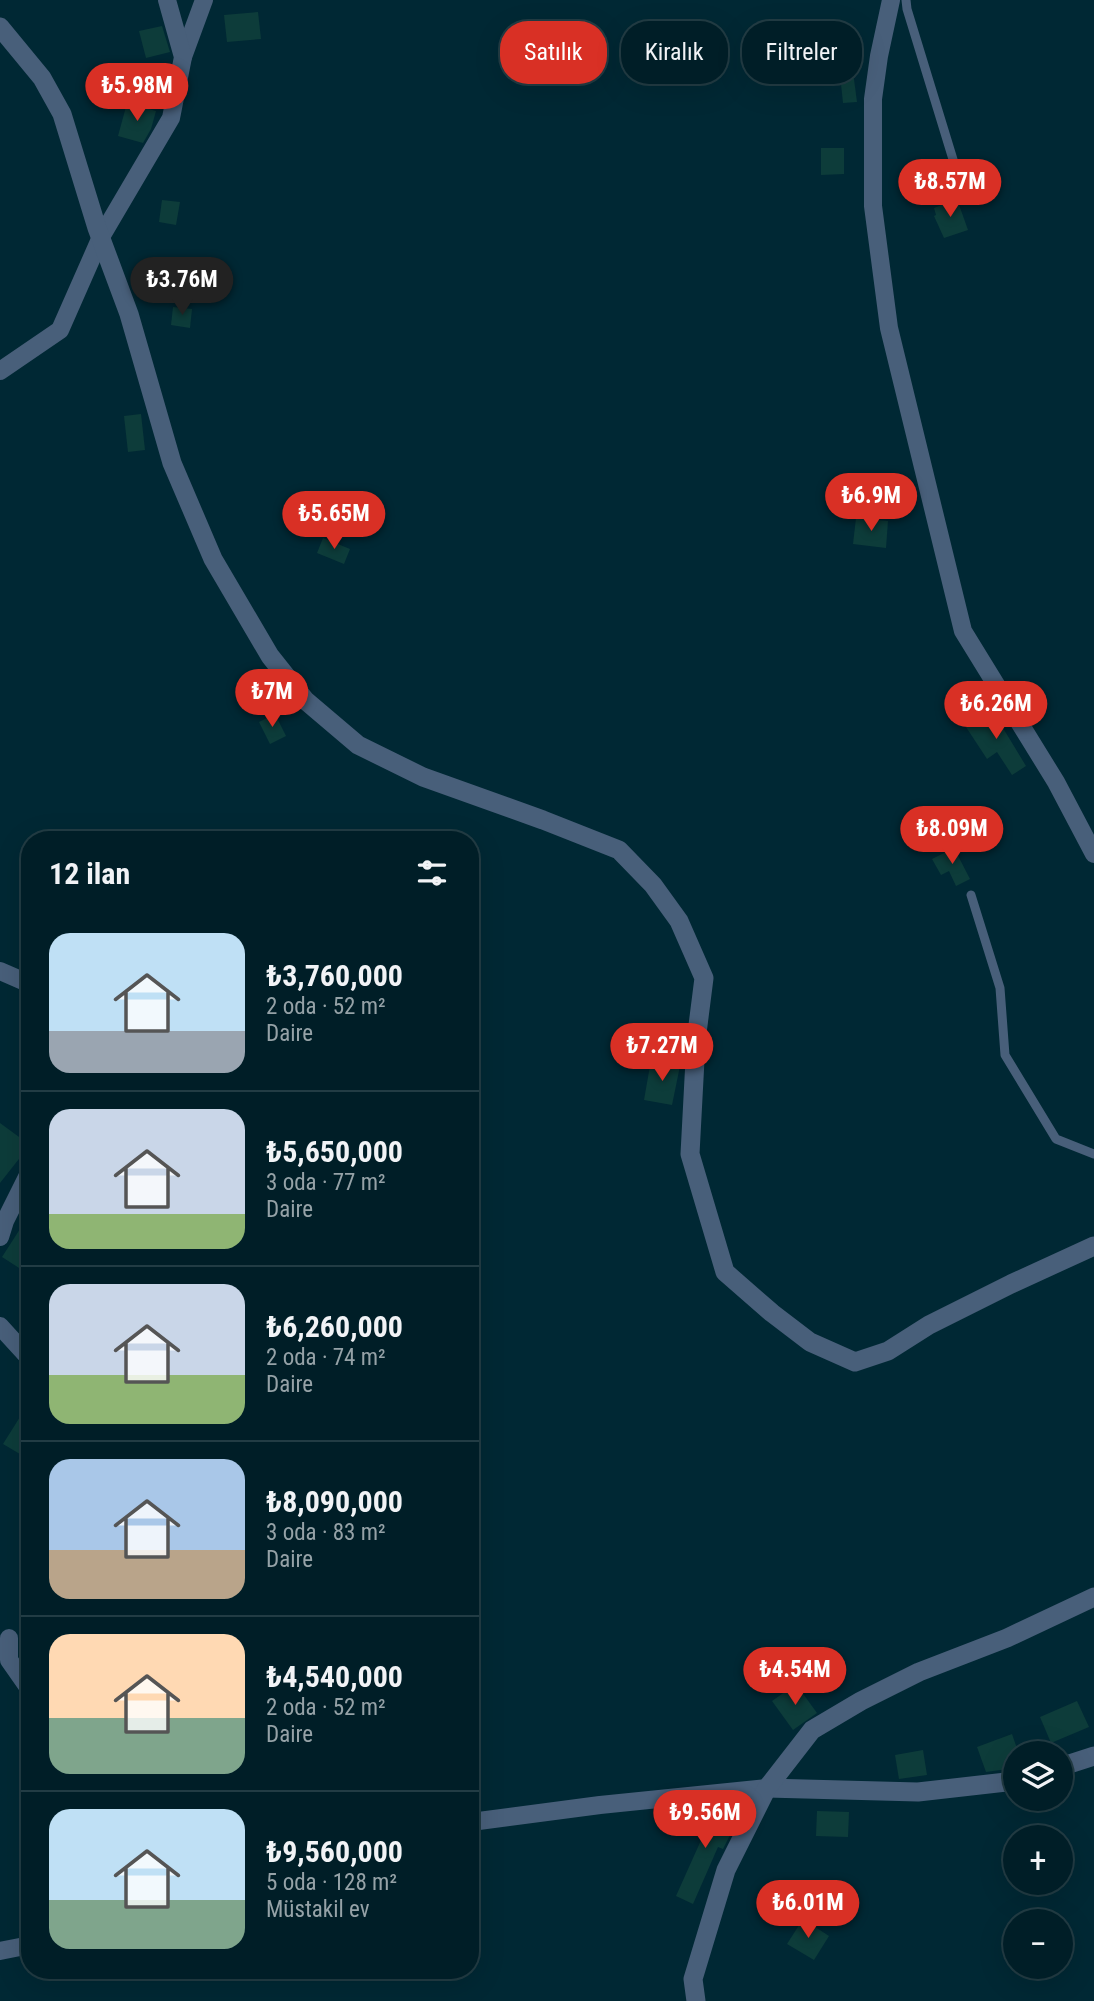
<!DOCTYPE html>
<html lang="tr">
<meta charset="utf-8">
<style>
body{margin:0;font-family:"Roboto Condensed",sans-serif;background:#0a272f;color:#f1f3f6;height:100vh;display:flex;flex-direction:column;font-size:26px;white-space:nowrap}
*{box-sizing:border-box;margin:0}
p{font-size:23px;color:#95a2a7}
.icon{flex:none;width:38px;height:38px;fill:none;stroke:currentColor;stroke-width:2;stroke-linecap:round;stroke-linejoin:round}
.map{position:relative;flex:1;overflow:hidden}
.sheet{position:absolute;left:21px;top:831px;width:458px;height:1148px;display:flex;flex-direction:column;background:#001e27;border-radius:28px;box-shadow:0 7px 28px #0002,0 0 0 2px #223c44}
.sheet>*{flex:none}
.banner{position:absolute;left:500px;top:21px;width:488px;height:63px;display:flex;gap:14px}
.buttons{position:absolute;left:1003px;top:1741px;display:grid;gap:14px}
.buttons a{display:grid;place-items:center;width:70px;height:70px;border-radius:50%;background:#001e27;box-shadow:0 7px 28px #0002,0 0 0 2px #223c44;font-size:35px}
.price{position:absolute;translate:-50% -60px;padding:0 16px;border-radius:24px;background:#d93025;color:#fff;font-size:23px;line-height:46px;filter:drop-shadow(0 2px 4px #0008)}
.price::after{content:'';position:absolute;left:50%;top:42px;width:21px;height:16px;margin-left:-10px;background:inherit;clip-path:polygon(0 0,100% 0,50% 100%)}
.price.current{background:#222;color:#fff}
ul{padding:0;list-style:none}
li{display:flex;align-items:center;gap:21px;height:175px;padding:0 28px}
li+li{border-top:2px solid #223c44}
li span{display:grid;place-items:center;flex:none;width:196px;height:140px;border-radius:21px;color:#555}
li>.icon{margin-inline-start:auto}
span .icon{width:84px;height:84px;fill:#fffc;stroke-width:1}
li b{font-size:30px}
h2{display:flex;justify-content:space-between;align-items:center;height:84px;padding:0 28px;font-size:30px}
.chip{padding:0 24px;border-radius:28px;background:#001e27;box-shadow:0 7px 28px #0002,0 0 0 2px #223c44;font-size:24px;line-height:63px}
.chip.current{background:#d93025;color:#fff}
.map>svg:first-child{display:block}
.building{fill:#0d3c3a}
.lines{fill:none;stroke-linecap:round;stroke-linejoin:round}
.service{stroke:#485f7a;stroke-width:9}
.minor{stroke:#485f7a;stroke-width:18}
.tertiary{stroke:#485f7a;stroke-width:19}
</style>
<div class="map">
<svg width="1094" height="2001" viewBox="0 0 1094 2001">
<rect width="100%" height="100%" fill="#002834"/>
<g class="building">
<polygon points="258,12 261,39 227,42 224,15"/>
<polygon points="162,26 170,52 146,58 139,31"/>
<polygon points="852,64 857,102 843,103 839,65"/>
<polygon points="127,103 156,111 151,129 143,143 118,136"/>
<polygon points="821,148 844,148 844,174 821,175"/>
<polygon points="957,199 968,230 944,238 934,216 936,215 934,208"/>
<polygon points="162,200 180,202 176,225 159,222"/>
<polygon points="173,307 192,309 190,328 171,325"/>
<polygon points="141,414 145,450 128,452 124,416"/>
<polygon points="350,499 364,504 357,524 342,519"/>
<polygon points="856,518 888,521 886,548 853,544"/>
<polygon points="323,538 350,549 344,564 317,553"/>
<polygon points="992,710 1026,766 1012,775 997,752 987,759 966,727"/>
<polygon points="275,714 286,736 270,744 259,722"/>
<polygon points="954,848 970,879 956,886 949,871 941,875 932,859"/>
<polygon points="651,1060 680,1066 672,1105 644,1100"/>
<polygon points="0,1123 30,1145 0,1183"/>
<polygon points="20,1229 30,1235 30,1275 2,1257"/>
<polygon points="30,1401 30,1460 3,1444"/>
<polygon points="796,1684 817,1713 793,1730 772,1701"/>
<polygon points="1077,1701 1089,1727 1051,1743 1040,1717"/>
<polygon points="1012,1734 1019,1754 1015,1754 1015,1768 986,1772 977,1747"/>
<polygon points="923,1750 927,1775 899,1779 895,1755"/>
<polygon points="702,1806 736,1823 723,1849 718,1847 693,1904 676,1896 702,1838 689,1831"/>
<polygon points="817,1811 849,1812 848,1837 816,1836"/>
<polygon points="803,1919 829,1936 814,1960 787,1944"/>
</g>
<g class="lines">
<g class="service">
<polyline points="906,0 907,9 959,179"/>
<polyline points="971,895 1000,988 1005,1055 1056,1139 1094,1154"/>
</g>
<g class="minor">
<polyline points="891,0 879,56 873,99 873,206 889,328 963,631 1056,782 1094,854"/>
<polyline points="183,57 204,0"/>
<polyline points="0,371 60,330 101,237 171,118 183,57 167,0"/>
<polyline points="0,971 30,984"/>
<polyline points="0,1237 5,1221 30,1171"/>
<polyline points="0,1326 30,1359"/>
<polyline points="9,1638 9,1660 30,1690"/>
<polyline points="471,1822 600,1805 767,1788"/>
<polyline points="0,1951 30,1945"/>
</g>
<g class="tertiary">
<polyline points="0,27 42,78 62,114 97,228 129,314 172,463 213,559 270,656 305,700 358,745 423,777 543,820 619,850 653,885 679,921 704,978 696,1041 690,1154 725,1272 772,1313 810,1342 855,1362 888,1351 929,1325 1011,1284 1094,1246"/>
<polyline points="1060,1767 1094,1756"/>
<polyline points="767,1788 918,1792 1015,1781"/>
<polyline points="696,2001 693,1979 726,1870 767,1788 812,1730 861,1701 919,1672 1007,1638 1094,1597"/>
</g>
</g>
</svg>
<div class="buttons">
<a><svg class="icon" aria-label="layers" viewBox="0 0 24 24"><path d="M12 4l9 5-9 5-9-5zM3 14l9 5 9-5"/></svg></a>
<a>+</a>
<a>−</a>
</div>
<b class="price" style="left:137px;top:123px">₺5.98M</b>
<b class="price" style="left:950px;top:219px">₺8.57M</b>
<b class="price current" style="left:182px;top:317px">₺3.76M</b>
<b class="price" style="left:871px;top:533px">₺6.9M</b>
<b class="price" style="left:334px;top:551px">₺5.65M</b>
<b class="price" style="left:272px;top:729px">₺7M</b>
<b class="price" style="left:996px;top:741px">₺6.26M</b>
<b class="price" style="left:952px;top:866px">₺8.09M</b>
<b class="price" style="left:662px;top:1083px">₺7.27M</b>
<b class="price" style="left:795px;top:1707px">₺4.54M</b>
<b class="price" style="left:705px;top:1850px">₺9.56M</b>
<b class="price" style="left:808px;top:1940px">₺6.01M</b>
<div class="banner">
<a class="chip current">Satılık</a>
<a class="chip">Kiralık</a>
<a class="chip">Filtreler</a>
</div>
<section class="sheet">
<h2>12 ilan<svg class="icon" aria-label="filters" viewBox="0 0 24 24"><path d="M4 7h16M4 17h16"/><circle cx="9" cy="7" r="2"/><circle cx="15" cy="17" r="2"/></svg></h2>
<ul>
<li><span style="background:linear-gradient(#bfe0f5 70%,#9aa5b1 0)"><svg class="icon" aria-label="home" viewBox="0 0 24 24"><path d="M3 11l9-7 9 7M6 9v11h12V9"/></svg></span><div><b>₺3,760,000</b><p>2 oda · 52 m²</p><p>Daire</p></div></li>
<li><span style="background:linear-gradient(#c9d6e8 75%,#8fb573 0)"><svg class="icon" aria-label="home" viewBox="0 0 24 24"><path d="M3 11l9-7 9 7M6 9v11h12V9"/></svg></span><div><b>₺5,650,000</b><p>3 oda · 77 m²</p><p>Daire</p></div></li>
<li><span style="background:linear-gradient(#c9d6e8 65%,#8fb573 0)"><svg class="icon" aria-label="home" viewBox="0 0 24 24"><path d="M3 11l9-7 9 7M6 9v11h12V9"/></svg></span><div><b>₺6,260,000</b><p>2 oda · 74 m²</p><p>Daire</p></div></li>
<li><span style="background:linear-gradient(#a9c7e8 65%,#b9a48a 0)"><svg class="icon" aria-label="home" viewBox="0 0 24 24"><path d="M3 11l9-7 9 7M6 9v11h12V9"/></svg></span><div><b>₺8,090,000</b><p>3 oda · 83 m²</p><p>Daire</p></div></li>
<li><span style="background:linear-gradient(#ffd9b3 60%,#7fa58c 0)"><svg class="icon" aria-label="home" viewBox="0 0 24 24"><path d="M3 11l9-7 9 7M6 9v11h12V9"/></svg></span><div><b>₺4,540,000</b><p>2 oda · 52 m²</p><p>Daire</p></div></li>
<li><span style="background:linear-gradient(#bfe0f5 65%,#7fa58c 0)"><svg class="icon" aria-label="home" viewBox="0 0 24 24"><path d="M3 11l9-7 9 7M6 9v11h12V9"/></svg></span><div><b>₺9,560,000</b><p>5 oda · 128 m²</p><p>Müstakil ev</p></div></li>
</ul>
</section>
</div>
